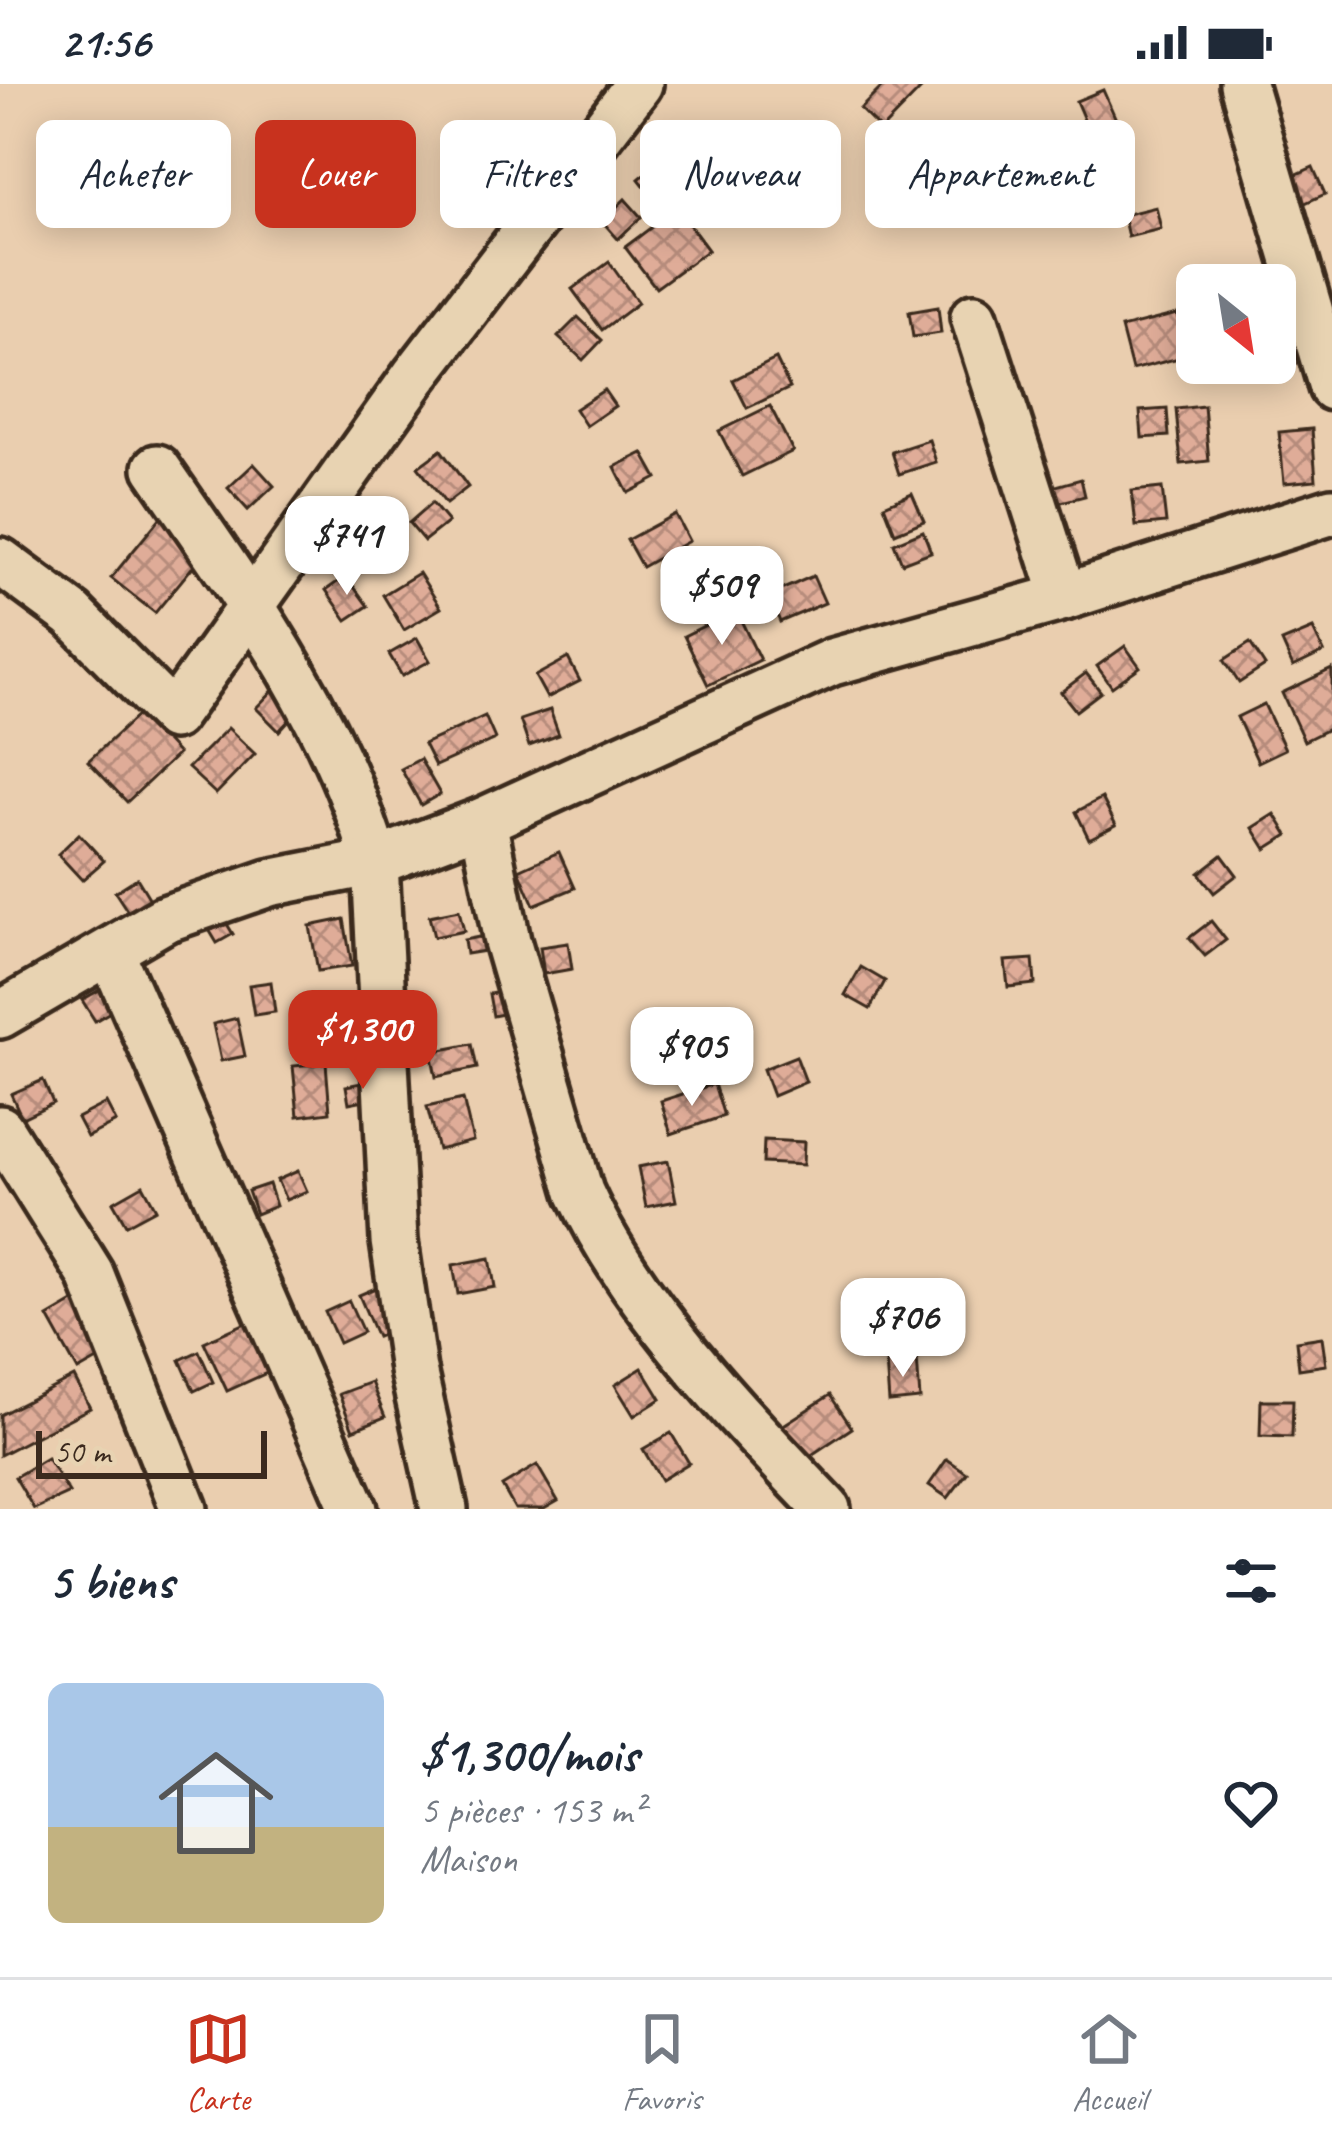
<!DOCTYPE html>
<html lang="fr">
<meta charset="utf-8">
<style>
body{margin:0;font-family:Caveat,sans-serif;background:#f6f6f7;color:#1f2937;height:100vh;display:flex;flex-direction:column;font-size:45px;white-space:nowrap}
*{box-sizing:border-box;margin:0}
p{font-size:39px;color:#747a83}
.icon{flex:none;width:66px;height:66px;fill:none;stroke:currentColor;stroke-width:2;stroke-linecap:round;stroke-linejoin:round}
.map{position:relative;height:1425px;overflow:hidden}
.panel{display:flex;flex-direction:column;background:#fff;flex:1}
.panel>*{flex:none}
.hud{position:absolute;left:36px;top:36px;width:1260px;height:108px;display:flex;gap:24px}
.needle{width:78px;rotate:150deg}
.tools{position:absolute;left:1176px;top:180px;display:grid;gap:24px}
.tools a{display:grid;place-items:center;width:120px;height:120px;border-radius:18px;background:#fff;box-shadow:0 6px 30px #0003;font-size:60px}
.scale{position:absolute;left:36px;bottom:30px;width:231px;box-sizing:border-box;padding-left:12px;border:6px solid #3b2a1e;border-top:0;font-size:33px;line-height:42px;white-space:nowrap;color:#3b2a1e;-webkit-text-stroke:9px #e8d3b2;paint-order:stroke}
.price{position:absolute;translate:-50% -102px;padding:0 27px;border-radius:24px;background:#fff;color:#222;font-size:39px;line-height:78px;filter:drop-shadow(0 3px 6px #0008)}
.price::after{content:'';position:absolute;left:50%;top:72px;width:36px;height:27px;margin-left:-18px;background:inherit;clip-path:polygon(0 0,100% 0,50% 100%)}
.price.current{background:#c8321e;color:#fff}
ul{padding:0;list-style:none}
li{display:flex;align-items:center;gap:36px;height:300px;padding:0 48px}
li span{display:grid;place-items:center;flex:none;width:336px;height:240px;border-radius:18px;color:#555}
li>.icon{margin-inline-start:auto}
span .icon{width:144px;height:144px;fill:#fffc;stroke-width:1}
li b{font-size:51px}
h2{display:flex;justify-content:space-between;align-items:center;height:144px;padding:0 48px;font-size:51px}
.pill{padding:0 42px;border-radius:18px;background:#fff;box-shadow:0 6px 30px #0003;font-size:42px;line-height:108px}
.pill.current{background:#c8321e;color:#fff}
.status{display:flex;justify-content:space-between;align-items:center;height:84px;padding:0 60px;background:#fff;direction:ltr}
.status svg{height:33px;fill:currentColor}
.tab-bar{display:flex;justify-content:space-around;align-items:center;height:168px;border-top:3px solid #e0e1e3;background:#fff;font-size:33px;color:#747a83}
.tab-bar a{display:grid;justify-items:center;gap:6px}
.tab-bar .current{color:#c8321e}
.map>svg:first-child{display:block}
.building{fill:url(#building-cross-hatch);stroke:#3b2a1e;stroke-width:3}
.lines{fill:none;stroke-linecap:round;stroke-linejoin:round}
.minor-casing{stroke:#3b2a1e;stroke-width:54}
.minor{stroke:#e8d3b2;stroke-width:45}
</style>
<div class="status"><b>21:56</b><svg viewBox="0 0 49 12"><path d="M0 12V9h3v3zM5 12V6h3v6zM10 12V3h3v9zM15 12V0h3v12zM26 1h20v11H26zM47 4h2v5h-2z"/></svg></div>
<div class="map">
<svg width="1332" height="1425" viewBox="0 0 1332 1425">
<defs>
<pattern id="building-cross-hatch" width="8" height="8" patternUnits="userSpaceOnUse" patternTransform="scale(3)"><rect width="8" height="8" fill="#dfac98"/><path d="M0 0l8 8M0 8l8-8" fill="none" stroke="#b68c7b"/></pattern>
</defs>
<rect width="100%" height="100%" fill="#eaceaf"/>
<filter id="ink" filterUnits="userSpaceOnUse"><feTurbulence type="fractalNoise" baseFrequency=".00833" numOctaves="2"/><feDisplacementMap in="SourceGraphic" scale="24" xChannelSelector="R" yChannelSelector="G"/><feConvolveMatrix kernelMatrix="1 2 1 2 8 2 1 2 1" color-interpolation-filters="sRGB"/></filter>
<g filter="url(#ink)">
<g class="building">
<polygon points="885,0 916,0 921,5 881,46 860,25"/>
<polygon points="1103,6 1122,49 1095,61 1076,17"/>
<polygon points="1000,41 1012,55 989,75 977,61"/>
<polygon points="742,50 763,77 724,106 704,79"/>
<polygon points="665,73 688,102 661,123 639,95"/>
<polygon points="1313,83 1325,110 1296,123 1284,96"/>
<polygon points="771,87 786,106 756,129 742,109"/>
<polygon points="1103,111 1109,134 1081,141 1074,118"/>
<polygon points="625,115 641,133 618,155 602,137"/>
<polygon points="1156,123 1161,145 1128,153 1123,131"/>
<polygon points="677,124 708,166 656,204 625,163"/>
<polygon points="609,178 638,219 602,246 572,205"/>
<polygon points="938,223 941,249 913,253 909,228"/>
<polygon points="1177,230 1187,272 1132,286 1121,244"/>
<polygon points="1302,232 1310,270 1275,278 1275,238"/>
<polygon points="578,233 602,256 583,276 558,253"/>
<polygon points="776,275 790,304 747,324 733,296"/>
<polygon points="604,306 615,322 586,342 575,325"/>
<polygon points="770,322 793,367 742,392 719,347"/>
<polygon points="1204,322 1209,377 1181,380 1176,325"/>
<polygon points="1167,325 1169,352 1142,354 1140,327"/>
<polygon points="1312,345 1316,396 1284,399 1279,348"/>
<polygon points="929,356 936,378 899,390 892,368"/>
<polygon points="441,366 468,403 446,420 418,383"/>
<polygon points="643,369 657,394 628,409 615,383"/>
<polygon points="254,380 274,402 248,426 228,404"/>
<polygon points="1081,395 1085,412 1042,423 1038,407"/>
<polygon points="1162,404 1166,439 1136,442 1132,407"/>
<polygon points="912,409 924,437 895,449 884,421"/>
<polygon points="432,419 448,438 424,457 409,439"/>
<polygon points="675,430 689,457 642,483 627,456"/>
<polygon points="160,434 204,469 155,529 111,494"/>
<polygon points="923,447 931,468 902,479 894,459"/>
<polygon points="419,489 441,524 404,546 383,511"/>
<polygon points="346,492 368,522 347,536 326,506"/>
<polygon points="813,492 825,519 780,538 769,511"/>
<polygon points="736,526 760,576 708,601 684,552"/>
<polygon points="1313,545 1324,568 1293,583 1282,558"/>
<polygon points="417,554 430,577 402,592 389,570"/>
<polygon points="1250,559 1265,582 1239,599 1224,576"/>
<polygon points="1125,562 1140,583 1112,603 1097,582"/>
<polygon points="568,574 580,597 547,614 535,592"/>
<polygon points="1332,585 1332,643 1304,657 1282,609"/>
<polygon points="1086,589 1101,608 1076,627 1061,608"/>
<polygon points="279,600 302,622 279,647 256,624"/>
<polygon points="1264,620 1285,665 1258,678 1237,633"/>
<polygon points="550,626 559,651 529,662 520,636"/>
<polygon points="140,629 178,670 127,718 88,677"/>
<polygon points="485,632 495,655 435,682 424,660"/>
<polygon points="228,644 255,670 216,710 188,684"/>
<polygon points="420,675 440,710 421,721 401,685"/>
<polygon points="1102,714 1116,741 1089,755 1076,728"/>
<polygon points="1275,730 1288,751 1266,765 1253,744"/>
<polygon points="79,750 104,777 82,796 58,770"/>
<polygon points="559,768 575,804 534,821 519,786"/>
<polygon points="1222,771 1237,791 1214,809 1199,789"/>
<polygon points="137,794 151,817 130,831 115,808"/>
<polygon points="218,825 233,850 217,859 202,834"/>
<polygon points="459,826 464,847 434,853 429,832"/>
<polygon points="344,835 352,882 318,887 310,842"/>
<polygon points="1211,837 1226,856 1205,872 1189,854"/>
<polygon points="494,850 497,865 466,870 464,856"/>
<polygon points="568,859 572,885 544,890 540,863"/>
<polygon points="1033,875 1035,900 1008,903 1005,877"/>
<polygon points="861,883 885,897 870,925 845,911"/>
<polygon points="271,898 275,928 254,931 249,901"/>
<polygon points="110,900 122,921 95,937 82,916"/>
<polygon points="514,906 518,927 493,932 489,910"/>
<polygon points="237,934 245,972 221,977 213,940"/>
<polygon points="472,960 477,984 436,993 431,968"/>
<polygon points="796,972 806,998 773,1012 763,985"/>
<polygon points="326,979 330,1028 298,1032 293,982"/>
<polygon points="43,996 53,1019 22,1034 11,1010"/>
<polygon points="377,996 380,1013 349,1019 346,1002"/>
<polygon points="714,1000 724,1032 671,1050 661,1017"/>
<polygon points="463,1015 473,1057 438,1066 427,1023"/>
<polygon points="106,1019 116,1038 87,1053 77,1034"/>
<polygon points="764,1056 804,1058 803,1081 763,1079"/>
<polygon points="668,1077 676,1117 646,1123 638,1083"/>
<polygon points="298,1087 307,1107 286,1116 277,1096"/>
<polygon points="269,1100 276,1122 256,1130 248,1107"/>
<polygon points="143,1101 156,1125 126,1141 113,1118"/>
<polygon points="490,1174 495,1203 458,1210 453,1181"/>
<polygon points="380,1202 398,1245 377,1253 359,1211"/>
<polygon points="77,1216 108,1270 78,1287 48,1233"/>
<polygon points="349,1217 363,1248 339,1259 325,1228"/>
<polygon points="248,1238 271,1287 227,1307 204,1258"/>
<polygon points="1322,1253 1326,1281 1299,1285 1296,1257"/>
<polygon points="199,1267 213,1298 194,1307 180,1276"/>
<polygon points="917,1274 920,1315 889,1318 886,1277"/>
<polygon points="642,1284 661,1315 634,1332 615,1301"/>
<polygon points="74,1293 90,1324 0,1371 0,1331"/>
<polygon points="371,1298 385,1333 353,1346 339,1310"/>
<polygon points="830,1311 852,1344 804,1376 782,1342"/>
<polygon points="1261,1316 1293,1316 1292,1353 1260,1352"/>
<polygon points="671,1349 689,1379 661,1396 643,1365"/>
<polygon points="47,1374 69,1409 34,1425 15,1393"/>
<polygon points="947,1375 967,1389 948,1414 929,1401"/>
<polygon points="537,1381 558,1417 544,1425 515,1425 502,1402"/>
</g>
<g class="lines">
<g class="minor-casing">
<g id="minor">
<polyline points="1243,0 1332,303"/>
<polyline points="974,233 1064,513"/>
<path d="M157,384C242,507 334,632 375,778L394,1157L413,1286L444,1425"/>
<polyline points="0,477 73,531 173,632 415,292 639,0"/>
<path d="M483,737L507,857L580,1108C631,1221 741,1335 827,1425"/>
<polyline points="111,869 354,1425"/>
<polyline points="0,931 165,835 269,799 375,778 483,737 832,578 1064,513 1332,427"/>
<polyline points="0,1045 90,1189 184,1425"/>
</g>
</g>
<use href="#minor" class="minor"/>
</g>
</g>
</svg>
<div class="tools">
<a><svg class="needle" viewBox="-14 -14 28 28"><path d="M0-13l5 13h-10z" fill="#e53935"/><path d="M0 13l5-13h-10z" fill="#747a83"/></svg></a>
</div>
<div class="scale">50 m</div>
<b class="price" style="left:347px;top:514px">$741</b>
<b class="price" style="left:722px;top:564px">$509</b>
<b class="price current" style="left:363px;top:1008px">$1,300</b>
<b class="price" style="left:692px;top:1025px">$905</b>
<b class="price" style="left:903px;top:1296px">$706</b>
<div class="hud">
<a class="pill">Acheter</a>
<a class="pill current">Louer</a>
<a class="pill">Filtres</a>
<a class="pill">Nouveau</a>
<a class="pill">Appartement</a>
</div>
</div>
<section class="panel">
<h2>5 biens<svg class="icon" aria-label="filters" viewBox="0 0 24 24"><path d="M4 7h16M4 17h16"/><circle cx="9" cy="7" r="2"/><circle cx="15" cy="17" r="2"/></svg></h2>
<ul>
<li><span style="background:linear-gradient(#a9c7e8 60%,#c2b280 0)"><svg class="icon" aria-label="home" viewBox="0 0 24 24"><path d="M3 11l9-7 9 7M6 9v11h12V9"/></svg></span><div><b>$1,300/mois</b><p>5 pièces · 153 m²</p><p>Maison</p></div><svg class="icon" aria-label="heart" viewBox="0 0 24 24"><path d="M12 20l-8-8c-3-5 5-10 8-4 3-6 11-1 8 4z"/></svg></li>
</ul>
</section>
<nav class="tab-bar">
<a class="current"><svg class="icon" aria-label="map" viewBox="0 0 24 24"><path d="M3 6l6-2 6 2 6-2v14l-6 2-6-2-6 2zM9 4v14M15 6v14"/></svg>Carte</a>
<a><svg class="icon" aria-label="saved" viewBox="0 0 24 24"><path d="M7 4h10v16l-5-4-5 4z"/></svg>Favoris</a>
<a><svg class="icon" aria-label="home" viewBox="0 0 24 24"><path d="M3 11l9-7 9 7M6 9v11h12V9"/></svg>Accueil</a>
</nav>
